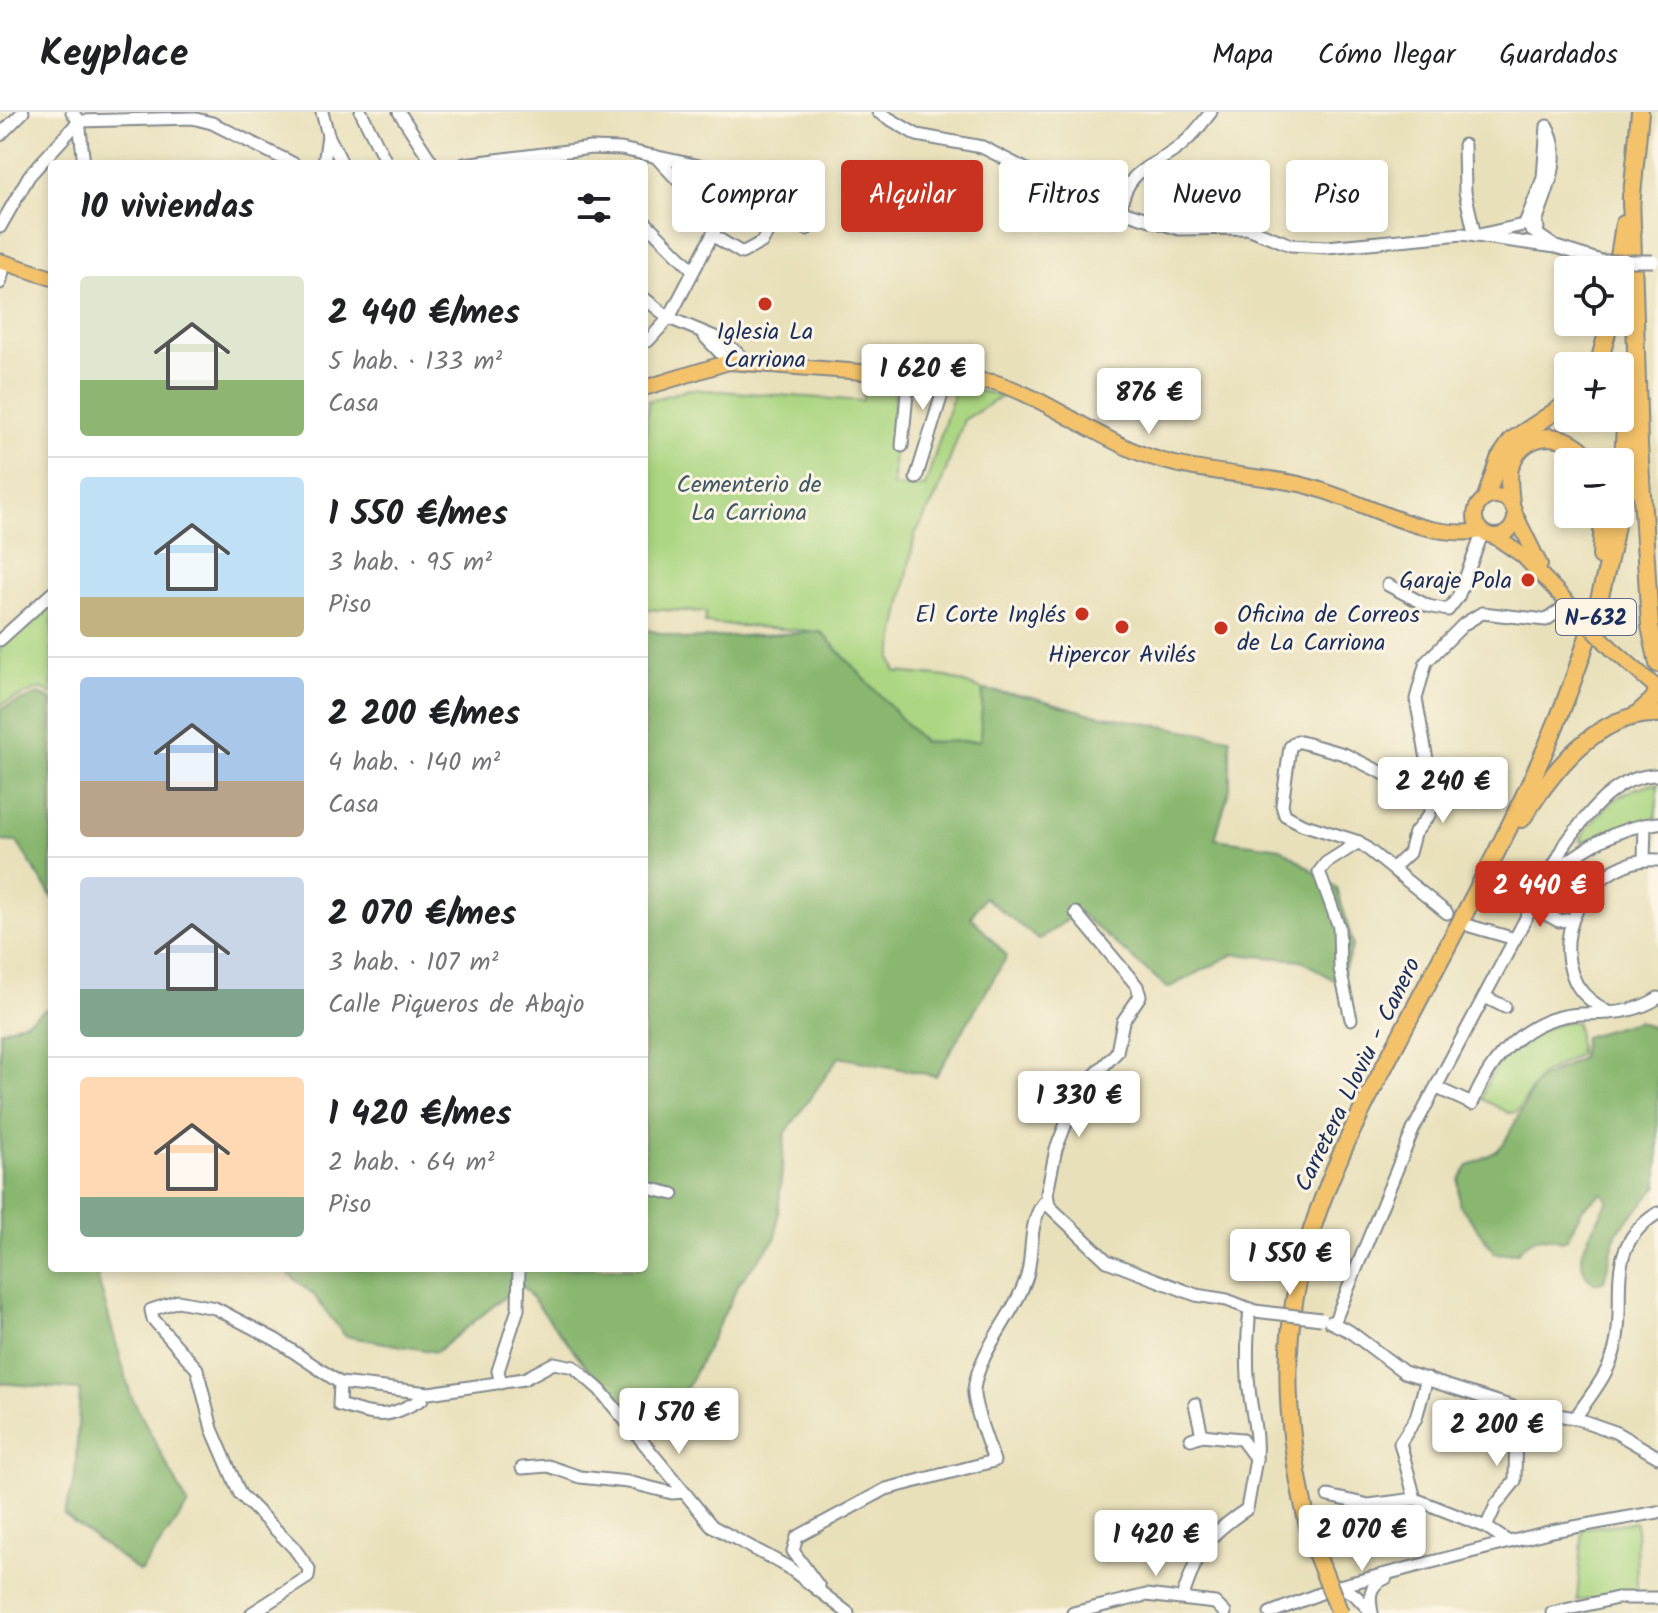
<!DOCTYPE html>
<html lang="es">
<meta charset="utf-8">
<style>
body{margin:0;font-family:Kalam,sans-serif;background:#f6f6f6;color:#202124;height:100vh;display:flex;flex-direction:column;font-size:30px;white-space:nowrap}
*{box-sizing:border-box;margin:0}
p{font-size:26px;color:#757577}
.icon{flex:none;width:44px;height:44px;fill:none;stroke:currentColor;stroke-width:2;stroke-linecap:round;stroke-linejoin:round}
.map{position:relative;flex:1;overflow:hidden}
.side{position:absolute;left:48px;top:48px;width:600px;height:1112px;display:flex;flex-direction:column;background:#fff;border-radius:8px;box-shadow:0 4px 12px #0003}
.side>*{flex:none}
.hud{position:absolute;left:672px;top:48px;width:760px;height:72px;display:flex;gap:16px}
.fabs{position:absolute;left:1554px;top:144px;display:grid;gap:16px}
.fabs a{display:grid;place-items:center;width:80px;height:80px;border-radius:8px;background:#fff;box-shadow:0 4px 12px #0003;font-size:40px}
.price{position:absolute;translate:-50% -68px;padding:0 18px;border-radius:8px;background:#fff;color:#222;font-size:26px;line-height:52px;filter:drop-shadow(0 2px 4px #0008)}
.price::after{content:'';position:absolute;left:50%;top:48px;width:24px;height:18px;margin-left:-12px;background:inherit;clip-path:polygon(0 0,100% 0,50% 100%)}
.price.selected{background:#c8321e;color:#fff}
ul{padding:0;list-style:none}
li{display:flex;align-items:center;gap:24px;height:200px;padding:0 32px}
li+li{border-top:2px solid #e0e0e0}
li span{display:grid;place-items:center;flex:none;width:224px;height:160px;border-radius:8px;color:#555}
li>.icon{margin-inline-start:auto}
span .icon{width:96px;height:96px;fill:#fffc;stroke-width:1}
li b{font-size:34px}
h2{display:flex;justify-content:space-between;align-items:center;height:96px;padding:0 32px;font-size:34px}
.chip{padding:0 28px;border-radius:8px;background:#fff;box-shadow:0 4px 12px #0003;font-size:28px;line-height:72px}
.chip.selected{background:#c8321e;color:#fff}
header{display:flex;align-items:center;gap:48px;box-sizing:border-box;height:112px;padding:0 40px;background:#fff;border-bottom:2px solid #e0e0e0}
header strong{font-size:38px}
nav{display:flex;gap:44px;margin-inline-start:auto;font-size:28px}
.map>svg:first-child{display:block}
.green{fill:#acd682;stroke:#648270;stroke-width:2}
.forest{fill:#89b770;stroke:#527367;stroke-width:2}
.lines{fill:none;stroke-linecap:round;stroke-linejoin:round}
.minor-casing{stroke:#82888c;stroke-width:15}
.major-casing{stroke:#82888c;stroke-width:18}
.highway-casing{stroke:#82888c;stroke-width:20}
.minor{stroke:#fff;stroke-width:11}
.major{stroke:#f3c26a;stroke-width:14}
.highway{stroke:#f3c26a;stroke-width:16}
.minor-bridge-casing{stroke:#82888c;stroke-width:15;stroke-linecap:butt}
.major-bridge-casing{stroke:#82888c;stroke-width:18;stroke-linecap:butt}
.highway-bridge-casing{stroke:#82888c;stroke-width:20;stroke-linecap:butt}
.minor-bridge{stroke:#fff;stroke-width:11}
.major-bridge{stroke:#f3c26a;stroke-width:14}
.highway-bridge{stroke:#f3c26a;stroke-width:16}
.poi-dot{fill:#c8321e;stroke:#fcf5e5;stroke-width:3}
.labels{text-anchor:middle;stroke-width:6;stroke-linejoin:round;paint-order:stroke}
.shield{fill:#fcf5e5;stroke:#5e6a86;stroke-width:2}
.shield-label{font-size:22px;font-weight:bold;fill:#1b2f5e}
.poi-label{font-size:24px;fill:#1b2f5e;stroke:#fcf5e5}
.park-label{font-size:24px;fill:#3f5967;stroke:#fcf5e5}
.street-label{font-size:24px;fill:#1b2f5e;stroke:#fcf5e5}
</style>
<header>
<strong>Keyplace</strong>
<nav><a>Mapa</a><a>Cómo llegar</a><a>Guardados</a></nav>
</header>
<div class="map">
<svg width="1658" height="1501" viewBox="0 0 1658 1501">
<rect width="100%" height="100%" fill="#fcf5e5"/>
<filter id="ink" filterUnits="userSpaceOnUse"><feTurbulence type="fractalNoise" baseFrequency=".0125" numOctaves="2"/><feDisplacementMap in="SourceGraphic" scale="16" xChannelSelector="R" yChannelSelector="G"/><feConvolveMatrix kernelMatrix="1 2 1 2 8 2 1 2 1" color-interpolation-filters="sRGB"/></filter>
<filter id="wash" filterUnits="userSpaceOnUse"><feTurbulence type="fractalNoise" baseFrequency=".006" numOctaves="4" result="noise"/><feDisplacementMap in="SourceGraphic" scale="32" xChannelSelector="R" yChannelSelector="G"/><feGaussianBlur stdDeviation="1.8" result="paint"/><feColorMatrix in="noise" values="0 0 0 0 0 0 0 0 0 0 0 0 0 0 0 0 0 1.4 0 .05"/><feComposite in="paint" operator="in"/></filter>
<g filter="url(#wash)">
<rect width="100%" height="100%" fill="#e8e0ba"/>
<g class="green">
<polygon points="865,265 895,269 893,374 925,375 956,274 1003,284 964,308 937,383 915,422 891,547 896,560 948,565 983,578 980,629 923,630 821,520 705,511 706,500 644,497 644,358 648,289 690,277 863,289"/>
<polygon points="52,490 52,582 41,576 0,593 0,536"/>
<path d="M1658,672L1656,707L1616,716L1584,730L1580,728C1598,699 1623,673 1658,672Z"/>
<path d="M1570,909L1577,911L1579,942L1541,963L1517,1000L1509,1001L1482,987C1490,946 1531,918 1570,909Z"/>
<polygon points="1636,1410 1637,1479 1577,1489 1583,1416"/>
</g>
<g class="forest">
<polygon points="644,517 683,527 821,520 923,630 980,629 983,578 1032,585 1088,601 1230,626 1230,675 1215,727 1281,736 1337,776 1353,833 1339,871 1301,848 1234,842 1168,876 1078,800 1039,828 984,785 971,805 1007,844 936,964 839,945 785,1022 776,1126 740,1170 688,1274 635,1316 521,1172 436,1240 345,1224 313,1182 281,1156 644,1156"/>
<polygon points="39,582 52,588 52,785 17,730 0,729 0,597"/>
<polygon points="52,893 52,1156 95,1156 131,1284 188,1393 140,1460 64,1403 75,1367 80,1278 0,1271 0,919 27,909"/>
<path d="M1638,909L1652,916L1658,928V1074L1616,1121L1604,1169L1594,1171C1564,1148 1598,1113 1608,1088L1602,1081L1582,1097L1567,1127L1562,1129C1540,1122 1533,1124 1517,1140L1496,1142L1459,1092V1067L1468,1054L1497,1039L1504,1031L1538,968L1581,946L1584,925Z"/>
</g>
</g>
<g filter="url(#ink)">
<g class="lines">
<g class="minor-casing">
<g id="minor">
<polyline points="72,0 79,9 192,6 212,11 294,52"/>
<polyline points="322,0 328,23 324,52"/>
<polyline points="361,0 387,52"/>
<polyline points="399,0 433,52"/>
<polyline points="878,0 917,23 982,35 1084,87 1179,117 1247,116 1291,133 1327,135 1462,122 1556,135 1601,149"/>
<polyline points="79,9 84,52"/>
<polyline points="1547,14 1543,66 1526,109 1531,118 1553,133"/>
<polyline points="0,23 23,0"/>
<polyline points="328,23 342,51"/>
<polyline points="1464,33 1465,80 1475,124 1536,110"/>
<polyline points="655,44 684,75 723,103"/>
<polyline points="464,52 591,36 621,37 727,60 733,69 729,91 669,206 648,229 644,229"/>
<path d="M1120,98C1129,49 1157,58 1186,29C1195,21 1203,10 1211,0"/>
<polyline points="644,109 692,157"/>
<polyline points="0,115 29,64 79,9"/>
<path d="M1538,116L1536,110C1546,80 1563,48 1549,18"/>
<polyline points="712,123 742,141 762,130 776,105 784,103 807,117"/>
<polyline points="0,171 5,151"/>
<polyline points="644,186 669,206 722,228 748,250"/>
<polyline points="705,225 729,250"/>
<polyline points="908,276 943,279 916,366"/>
<polyline points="902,334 908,271"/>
<polyline points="1388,473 1428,494 1448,498 1458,485 1483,420"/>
<polyline points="0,528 52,481"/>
<polyline points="1425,652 1410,668 1401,670 1344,642 1297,629 1290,635 1282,693 1285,703 1302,712 1359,730 1447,801"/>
<polyline points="1644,747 1645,713"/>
<polyline points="1393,756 1409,741 1414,722 1429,703 1434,686 1416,587 1426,550 1464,512 1482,501 1546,508 1569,492"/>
<path d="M1552,761C1584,737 1617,714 1658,711"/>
<polyline points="1532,795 1559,809 1573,807"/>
<polyline points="1076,801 1137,874 1140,884 1123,909 1117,940 1089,969 1067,1009 1056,1037 1047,1081 1049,1094 1107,1149 1196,1183 1227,1188 1255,1199"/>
<polyline points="1470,814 1515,827"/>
<polyline points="1485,885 1505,895"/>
<path d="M1609,901C1597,893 1585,886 1577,873C1546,816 1597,744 1658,748"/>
<polyline points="1351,907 1340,858 1339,815 1319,760 1326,751 1359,730"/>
<path d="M1437,976L1472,992C1491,945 1526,905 1580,902C1609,901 1633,902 1658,886"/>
<polyline points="644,1075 673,1082"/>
<path d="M1250,1197C1247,1226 1246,1256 1250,1285C1253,1307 1258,1324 1256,1347"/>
<polyline points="1330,1210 1349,1219 1404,1260 1516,1296 1575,1306 1615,1320 1658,1345"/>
<path d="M1334,1211L1413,1018L1566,731C1589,700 1616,663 1658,663"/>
<path d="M340,1271L339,1293C379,1305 385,1308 422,1287"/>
<polyline points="501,1271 498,1259 518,1197 519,1156"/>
<polyline points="1195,1292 1202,1323"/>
<path d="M1575,1306C1590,1284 1609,1262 1615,1236C1628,1185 1601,1136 1658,1101"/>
<polyline points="522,1356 548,1354 580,1365 628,1370 672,1381 684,1380"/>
<polyline points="1328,1384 1369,1393 1415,1387 1486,1415 1509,1430"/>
<polyline points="1415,1387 1400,1331 1416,1306 1427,1266"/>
<polyline points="1486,1415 1496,1393 1515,1369 1516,1296"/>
<polyline points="1339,1474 1355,1483 1372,1501"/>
<path d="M819,1475L793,1439L797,1425L886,1377L994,1349C989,1333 972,1292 974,1277C980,1236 1015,1203 1027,1164C1034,1140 1027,1107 1047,1087"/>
<path d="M1182,1486C1200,1437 1203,1426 1247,1397L1256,1347L1241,1327L1202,1323L1191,1327"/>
<polyline points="252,1501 308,1465 309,1457 294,1436 240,1382 212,1317 197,1257 153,1207 151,1198 178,1189 215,1196 276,1228 340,1271 429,1281 524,1267 554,1251 574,1255 600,1278 712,1414 788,1455 848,1501"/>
<polyline points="1073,1501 1146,1483 1215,1491 1225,1501"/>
<polyline points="1270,1501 1339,1474 1552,1419 1658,1400"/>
<path d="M1372,1501C1369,1485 1368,1473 1386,1466"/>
<polyline points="1552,1501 1617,1486 1658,1486"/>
</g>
</g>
<g class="major-casing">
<g id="major">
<polyline points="0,149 52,166"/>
<path d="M644,276L729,250L994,270C1045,286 1088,320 1137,340C1188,361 1246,361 1299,372C1360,385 1418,429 1482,419"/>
<circle cx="1495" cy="404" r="20"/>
<polyline points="1516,404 1540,453"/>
<polyline points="1494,424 1522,443 1569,492"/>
<polyline points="1611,536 1658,577"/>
</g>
</g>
<g class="highway-casing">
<g id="highway">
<polyline points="1631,83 1639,332 1650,514 1658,552"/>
<polyline points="1631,94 1640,0"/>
<polyline points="1617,158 1624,112"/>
<polyline points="1598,254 1610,210"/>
<polyline points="1486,385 1499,347 1512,328 1568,291"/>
<path d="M1511,391C1510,379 1507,364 1511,353C1525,314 1574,319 1591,350"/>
<polyline points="1620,391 1627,285"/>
<polyline points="1601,444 1603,402"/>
<polyline points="1637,602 1654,587 1657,577"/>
<path d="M1522,707C1551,661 1597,599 1658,602"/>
<path d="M1312,1431C1295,1361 1284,1294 1290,1222C1300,1108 1357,1007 1409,907C1495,742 1587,588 1618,402"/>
</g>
</g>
<use href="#minor" class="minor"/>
<use href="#major" class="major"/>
<use href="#highway" class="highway"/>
<g class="minor-bridge-casing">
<g id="minor-bridge">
<polyline points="1601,149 1653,149"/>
<polyline points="1255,1199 1321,1207"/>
</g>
</g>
<g class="major-bridge-casing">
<polyline id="major-bridge" points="1569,492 1611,536"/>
</g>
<g class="highway-bridge-casing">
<polyline id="highway-bridge" points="1312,1431 1340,1501"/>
</g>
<use href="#minor-bridge" class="minor-bridge"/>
<use href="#major-bridge" class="major-bridge"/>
<use href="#highway-bridge" class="highway-bridge"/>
</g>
</g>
<g class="poi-dot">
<circle cx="765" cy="192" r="8"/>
<circle cx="1528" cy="468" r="8"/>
<circle cx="1082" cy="502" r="8"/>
<circle cx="1122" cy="515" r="8"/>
<circle cx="1221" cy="516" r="8"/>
</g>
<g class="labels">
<rect class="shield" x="1556" y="487" width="80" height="36" rx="6"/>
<g class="shield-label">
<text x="1596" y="513">N-632</text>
</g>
<g class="poi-label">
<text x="765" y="227">Iglesia La<tspan x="765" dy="28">Carriona</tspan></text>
<text x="1512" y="476" text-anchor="end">Garaje Pola</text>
<text x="1066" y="510" text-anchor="end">El Corte Inglés</text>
<text x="1237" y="510" text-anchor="start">Oficina de Correos<tspan x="1237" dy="28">de La Carriona</tspan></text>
<text x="1122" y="550">Hipercor Avilés</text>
</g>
<g class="park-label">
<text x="749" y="380">Cementerio de<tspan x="749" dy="28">La Carriona</tspan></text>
</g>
<g class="street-label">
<text transform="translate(1357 962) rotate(-64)" y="8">Carretera Lloviu - Canero</text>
</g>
</g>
</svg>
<div class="fabs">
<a><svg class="icon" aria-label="locate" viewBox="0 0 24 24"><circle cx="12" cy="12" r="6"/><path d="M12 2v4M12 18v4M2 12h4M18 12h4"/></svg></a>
<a>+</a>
<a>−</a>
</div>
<b class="price" style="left:923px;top:300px">1 620 €</b>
<b class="price" style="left:1149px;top:324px">876 €</b>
<b class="price" style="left:1443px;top:713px">2 240 €</b>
<b class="price selected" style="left:1540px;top:817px">2 440 €</b>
<b class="price" style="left:1079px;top:1027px">1 330 €</b>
<b class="price" style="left:1290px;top:1185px">1 550 €</b>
<b class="price" style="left:679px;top:1344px">1 570 €</b>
<b class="price" style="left:1497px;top:1356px">2 200 €</b>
<b class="price" style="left:1362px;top:1461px">2 070 €</b>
<b class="price" style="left:1156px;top:1466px">1 420 €</b>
<div class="hud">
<a class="chip">Comprar</a>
<a class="chip selected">Alquilar</a>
<a class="chip">Filtros</a>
<a class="chip">Nuevo</a>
<a class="chip">Piso</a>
</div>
<section class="side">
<h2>10 viviendas<svg class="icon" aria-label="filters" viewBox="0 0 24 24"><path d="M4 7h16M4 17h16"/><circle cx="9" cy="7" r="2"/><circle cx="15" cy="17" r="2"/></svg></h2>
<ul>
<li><span style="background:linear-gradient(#dfe7d0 65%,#8fb573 0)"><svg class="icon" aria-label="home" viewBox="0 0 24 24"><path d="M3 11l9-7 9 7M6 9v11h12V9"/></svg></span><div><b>2 440 €/mes</b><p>5 hab. · 133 m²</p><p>Casa</p></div></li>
<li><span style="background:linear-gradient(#bfe0f5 75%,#c2b280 0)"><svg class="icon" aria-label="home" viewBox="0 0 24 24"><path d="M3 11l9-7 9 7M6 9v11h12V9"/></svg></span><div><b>1 550 €/mes</b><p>3 hab. · 95 m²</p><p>Piso</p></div></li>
<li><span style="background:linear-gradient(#a9c7e8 65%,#b9a48a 0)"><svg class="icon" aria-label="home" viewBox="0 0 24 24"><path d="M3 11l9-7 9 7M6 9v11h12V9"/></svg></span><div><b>2 200 €/mes</b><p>4 hab. · 140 m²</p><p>Casa</p></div></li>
<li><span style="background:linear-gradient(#c9d6e8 70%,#7fa58c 0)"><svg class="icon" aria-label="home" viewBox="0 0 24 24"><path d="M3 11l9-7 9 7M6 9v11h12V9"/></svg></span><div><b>2 070 €/mes</b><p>3 hab. · 107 m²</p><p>Calle Piqueros de Abajo</p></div></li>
<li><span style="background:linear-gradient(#ffd9b3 75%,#7fa58c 0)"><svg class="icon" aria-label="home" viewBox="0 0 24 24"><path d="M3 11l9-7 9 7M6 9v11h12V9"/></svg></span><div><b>1 420 €/mes</b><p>2 hab. · 64 m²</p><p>Piso</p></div></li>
</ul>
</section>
</div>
